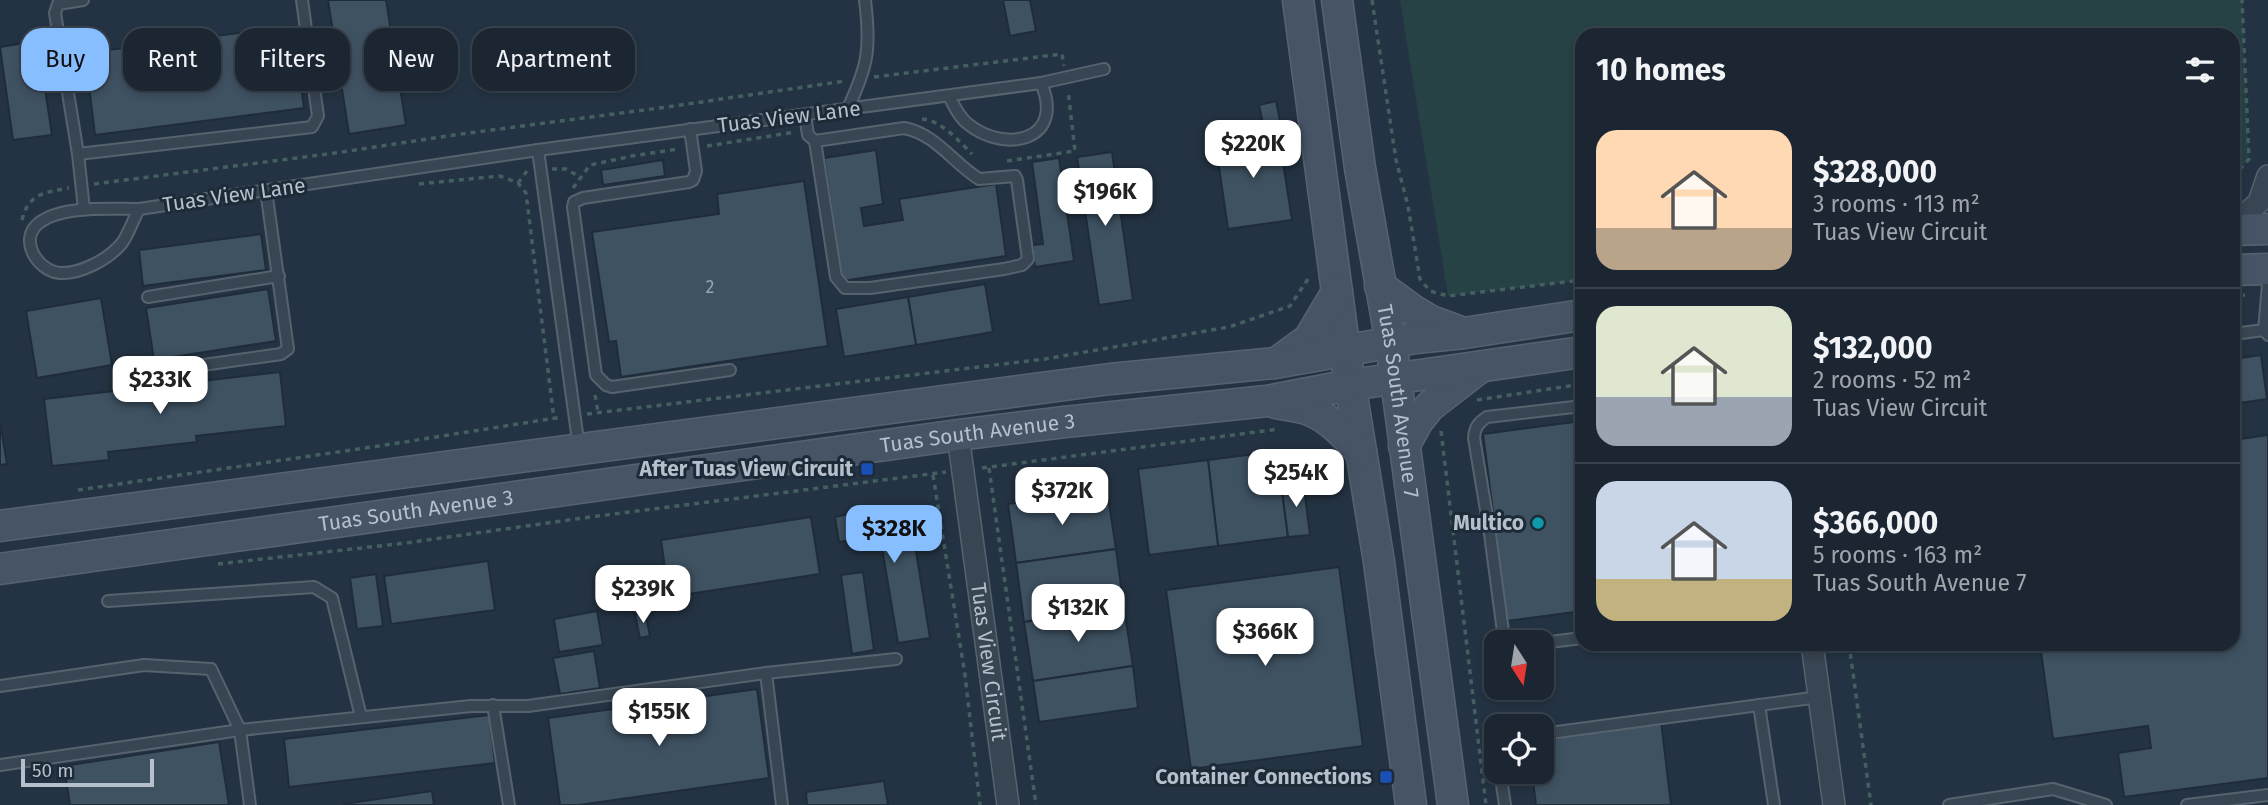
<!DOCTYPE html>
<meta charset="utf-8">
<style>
body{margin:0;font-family:"Fira Sans",sans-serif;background:#28323e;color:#f1f3f6;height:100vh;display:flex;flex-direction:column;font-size:26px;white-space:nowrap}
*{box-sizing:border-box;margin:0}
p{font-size:23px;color:#a0a5ac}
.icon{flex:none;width:38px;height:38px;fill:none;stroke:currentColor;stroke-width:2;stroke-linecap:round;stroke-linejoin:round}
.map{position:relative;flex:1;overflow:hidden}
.sheet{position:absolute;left:1575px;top:28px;width:665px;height:623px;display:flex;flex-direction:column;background:#1b2632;border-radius:21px;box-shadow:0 4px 10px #0003,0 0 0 2px #39434d}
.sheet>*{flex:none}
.banner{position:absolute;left:21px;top:28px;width:665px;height:63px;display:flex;gap:14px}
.needle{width:46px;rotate:168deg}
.fabs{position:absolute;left:1484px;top:630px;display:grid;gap:14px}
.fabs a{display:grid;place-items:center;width:70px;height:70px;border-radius:14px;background:#1b2632;box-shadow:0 4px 10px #0003,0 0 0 2px #39434d;font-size:35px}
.scale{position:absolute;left:21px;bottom:18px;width:133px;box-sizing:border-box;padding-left:7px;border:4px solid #b5c0cc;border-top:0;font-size:19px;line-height:24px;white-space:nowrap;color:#b5c0cc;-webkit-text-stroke:5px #1d2a37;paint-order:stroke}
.price{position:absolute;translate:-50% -60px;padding:0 16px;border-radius:14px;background:#fff;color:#222;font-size:23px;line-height:46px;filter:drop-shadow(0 2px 4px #0008)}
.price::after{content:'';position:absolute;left:50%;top:42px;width:21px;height:16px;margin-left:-10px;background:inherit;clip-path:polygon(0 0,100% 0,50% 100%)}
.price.selected{background:#87beff;color:#111}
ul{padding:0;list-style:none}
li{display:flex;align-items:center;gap:21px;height:175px;padding:0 21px}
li+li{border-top:2px solid #39434d}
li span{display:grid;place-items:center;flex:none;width:196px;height:140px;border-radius:21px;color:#555}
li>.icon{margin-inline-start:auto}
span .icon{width:84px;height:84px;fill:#fffc;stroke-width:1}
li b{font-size:30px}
h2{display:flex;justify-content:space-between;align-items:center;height:84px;padding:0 21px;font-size:30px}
.tag{padding:0 24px;border-radius:21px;background:#1b2632;box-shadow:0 4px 10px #0003,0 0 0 2px #39434d;font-size:24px;line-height:63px}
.tag.selected{background:#87beff;color:#111}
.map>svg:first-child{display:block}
.green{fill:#264244}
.building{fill:#3f5262;stroke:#1f2c39;stroke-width:2}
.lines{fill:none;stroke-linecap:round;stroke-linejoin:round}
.lane-casing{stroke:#56636f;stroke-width:14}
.street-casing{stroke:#56636f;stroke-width:24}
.secondary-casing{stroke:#56636f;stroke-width:33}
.path{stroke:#445f60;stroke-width:3.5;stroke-dasharray:5 5;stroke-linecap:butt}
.lane{stroke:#384552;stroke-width:10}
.street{stroke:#384552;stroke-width:21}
.secondary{stroke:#465466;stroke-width:30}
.transit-dot{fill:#1a4fb4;stroke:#1d2a37;stroke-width:2.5}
.culture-dot{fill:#0f9aa8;stroke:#1d2a37;stroke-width:2.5}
.labels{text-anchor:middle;stroke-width:6;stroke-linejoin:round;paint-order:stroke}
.number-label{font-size:18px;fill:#98a4b2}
.street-label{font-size:21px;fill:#b5c0cc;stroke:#1d2a37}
.poi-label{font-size:21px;font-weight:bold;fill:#b5c0cc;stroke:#1d2a37;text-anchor:end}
</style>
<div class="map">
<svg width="2268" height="805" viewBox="0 0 2268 805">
<rect width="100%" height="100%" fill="#243343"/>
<polygon class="green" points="1400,0 2242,0 2249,159 2233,176 2233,35 1582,35 1582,280 1448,296"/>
<g class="building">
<polygon points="328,0 386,0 406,125 349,134"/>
<polygon points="1003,0 1030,0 1036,31 1010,36"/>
<polygon points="293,26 304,108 95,135 85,53"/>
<polygon points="38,41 52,135 13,140 0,47"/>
<polygon points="1276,101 1281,126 1264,129 1259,105"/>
<polygon points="1278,130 1292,220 1228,229 1215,140"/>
<polygon points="876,150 883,204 861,208 864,226 903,220 899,199 996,184 1006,256 842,281 824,158"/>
<polygon points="1112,152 1133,300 1099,305 1077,157"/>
<polygon points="1059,158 1074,261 1035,267 1032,245 1043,244 1032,162"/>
<polygon points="663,160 665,176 603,185 601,170"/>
<polygon points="804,181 828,346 621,377 616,341 609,342 592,232 719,214 717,194"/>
<polygon points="261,234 266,270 143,286 139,250"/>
<polygon points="985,284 993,332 916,345 908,297"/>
<polygon points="268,289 276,341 154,360 146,308"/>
<polygon points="908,297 916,345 844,357 836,309"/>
<polygon points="101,298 112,365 37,378 26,311"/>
<polygon points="2261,355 2267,399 2233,404 2233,359"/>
<polygon points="280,372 286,426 196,436 197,442 108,452 109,460 52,466 44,399"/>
<polygon points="1582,421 1582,611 1507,621 1483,434"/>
<polygon points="0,422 7,464 0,465"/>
<polygon points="2268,435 2268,778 2124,797 2118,753 2151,748 2148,726 2053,739 2040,644 2233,644 2233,440"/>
<polygon points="1277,451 1288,537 1218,546 1208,460"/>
<polygon points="1208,460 1218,546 1149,555 1138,469"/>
<polygon points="1303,480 1310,535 1288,537 1281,483"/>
<polygon points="1107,490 1116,549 1016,563 1008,504"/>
<polygon points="885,506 911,520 930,638 898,643 880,536 839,542 835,517"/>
<polygon points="811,517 820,574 669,597 661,540"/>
<polygon points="1116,549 1124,608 1024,622 1016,563"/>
<polygon points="488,561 495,610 391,624 384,576"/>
<polygon points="1339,567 1363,746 1191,769 1166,590"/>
<polygon points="863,572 874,650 852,654 841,575"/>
<polygon points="376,574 383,626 357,629 350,578"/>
<polygon points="1124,608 1133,666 1033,681 1024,622"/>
<polygon points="597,611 603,645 559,652 554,619"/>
<polygon points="645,612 650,636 640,638 635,615"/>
<polygon points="594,651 600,688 560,694 553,658"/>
<polygon points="1133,666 1138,708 1039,722 1033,681"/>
<polygon points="757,689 769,778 579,805 560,805 548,718"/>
<polygon points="489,715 495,763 289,787 284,739"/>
<polygon points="1661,721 1671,805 1536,805 1532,772 1542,772 1542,736"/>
<polygon points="219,742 229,805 70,805 64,766"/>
<polygon points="884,781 888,805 807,805 806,792"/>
<polygon points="432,791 434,805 344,805 344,804"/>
</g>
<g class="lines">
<g class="lane-casing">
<g id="lane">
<polyline points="83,0 58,4 55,13 78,154 84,209"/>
<path d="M949,96C954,106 959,117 968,124C1005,154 1066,141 1041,83"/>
<path d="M847,110C868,66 871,49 865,0"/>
<path d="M805,115L808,135L815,141L904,128C936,134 953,163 979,179L1015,176L1017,180L1028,259L1022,265L1004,269L870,288H845L836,277L815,141"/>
<polyline points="690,129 696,171 693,180 689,182 583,198 574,202 573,207 596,375 606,385 612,387 730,370"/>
<polyline points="538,150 579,448"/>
<polyline points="78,154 312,127 318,116 302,0"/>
<path d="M139,209C133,220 129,233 122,243C109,259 81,274 60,273C37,271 18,239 39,223C61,205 112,209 139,209L538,150L1041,83L1104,69"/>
<polyline points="2268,285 2264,330 2268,335"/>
<polyline points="148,297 279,276"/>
<polyline points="2233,334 2264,330"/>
<polyline points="126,376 281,354 288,349 266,190"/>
<polyline points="108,601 314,587 332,598 361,717"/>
<path d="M1508,642L1504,639L1490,534L1474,438C1475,427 1478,423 1487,417L1582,406"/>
<polyline points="1542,643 1582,638"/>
<polyline points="766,673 782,805"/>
<polyline points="0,686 144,665 211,669 240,730 250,805"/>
<polyline points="493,705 509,805"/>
<polyline points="1759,705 1774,805"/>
<polyline points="1542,734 1819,697"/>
<polyline points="0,765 240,730 471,706 528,706 766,673 896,659"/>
<polyline points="1500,772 1505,805"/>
<polyline points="1949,805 2053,789 2106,805"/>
<polyline points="2187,805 2268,795"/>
</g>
</g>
<g class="street-casing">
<g id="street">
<polyline points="2233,226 2259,202 2268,176"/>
<path id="s1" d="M958,435L1008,805"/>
<polyline points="1812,644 1834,805"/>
</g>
</g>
<g class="secondary-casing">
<g id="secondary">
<polyline points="1298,0 1345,352 1379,562 1411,805"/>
<path id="s2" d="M1337,0L1360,168L1391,343L1453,805"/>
<polyline points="2233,230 2268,229"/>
<polyline points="2233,270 2268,269"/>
<polyline points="1380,286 1414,311 1431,321 1461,332"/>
<polyline points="1279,361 1309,339 1337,292"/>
<path d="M1276,403C1286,405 1299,406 1309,410C1330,418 1346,436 1361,452"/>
<polyline points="1404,446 1418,421 1430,406 1478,369"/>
<polyline points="0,526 1110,379 1275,363 1416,338 1464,333 1582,315"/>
<path id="s3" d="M0,569L958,435L1065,422L1267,401L1350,385L1582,352"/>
</g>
</g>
<g class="path">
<polyline points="1372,0 1396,160 1408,206 1420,279 1430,291 1448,296 1582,280"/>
<polyline points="874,77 1062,54 1064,66"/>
<path d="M922,119C941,120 959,141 972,154"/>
<polyline points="707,146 796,132"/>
<polyline points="1007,161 1075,151 1068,90"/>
<polyline points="552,169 566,169 580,177"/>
<polyline points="2233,177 2249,159 2242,0"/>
<polyline points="518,183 527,171"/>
<polyline points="94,184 328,154 454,135 667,107 845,81"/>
<polyline points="419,184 500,176 518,183 526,193 554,419"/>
<polyline points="573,188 590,165 632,156 678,149"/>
<path d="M22,220C28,194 45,192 69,188"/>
<polyline points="2233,296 2245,295"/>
<polyline points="595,395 598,412"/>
<polyline points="1477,400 1582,384"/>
<polyline points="587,414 1045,359 1229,327 1290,306 1310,276"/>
<polyline points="1441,431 1486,805"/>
<polyline points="982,468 1279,429"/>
<polyline points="989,468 1036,805"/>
<polyline points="933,475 965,675 980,805"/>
<polyline points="78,490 379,446 562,417"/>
<polyline points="218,564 406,543 590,517 946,472"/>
<polyline points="1849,644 1871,805"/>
</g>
<use href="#lane" class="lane"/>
<use href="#street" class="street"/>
<use href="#secondary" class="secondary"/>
</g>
<g class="transit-dot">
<rect x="860" y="462" width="14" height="14" rx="3.5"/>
<rect x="1379" y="770" width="14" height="14" rx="3.5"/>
</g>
<circle class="culture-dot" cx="1538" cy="523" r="7"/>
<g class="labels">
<g class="number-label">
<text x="710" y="293">2</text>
</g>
<g class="street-label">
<text transform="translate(789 117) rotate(-7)" y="7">Tuas View Lane</text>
<text transform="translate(234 195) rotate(-8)" y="7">Tuas View Lane</text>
<text dy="7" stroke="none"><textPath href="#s2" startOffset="406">Tuas South Avenue 7</textPath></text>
<text dy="7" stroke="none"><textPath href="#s3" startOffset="987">Tuas South Avenue 3</textPath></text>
<text dy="7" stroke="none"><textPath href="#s3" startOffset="420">Tuas South Avenue 3</textPath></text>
<text dy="7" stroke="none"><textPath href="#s1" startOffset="229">Tuas View Circuit</textPath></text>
</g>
<g class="poi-label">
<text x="853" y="476">After Tuas View Circuit</text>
<text x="1524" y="530">Multico</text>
<text x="1372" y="784">Container Connections</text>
</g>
</g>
</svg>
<div class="fabs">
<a><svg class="needle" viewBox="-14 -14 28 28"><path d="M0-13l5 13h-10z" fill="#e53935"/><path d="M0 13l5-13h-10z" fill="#a0a5ac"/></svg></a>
<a><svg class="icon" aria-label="locate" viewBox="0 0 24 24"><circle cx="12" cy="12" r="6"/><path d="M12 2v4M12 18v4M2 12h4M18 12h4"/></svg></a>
</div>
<div class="scale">50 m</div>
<b class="price" style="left:1253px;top:180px">$220K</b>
<b class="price" style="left:1105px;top:228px">$196K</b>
<b class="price" style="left:160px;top:416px">$233K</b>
<b class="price" style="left:1296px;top:509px">$254K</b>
<b class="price" style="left:1062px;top:527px">$372K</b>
<b class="price selected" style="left:894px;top:565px">$328K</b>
<b class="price" style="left:643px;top:625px">$239K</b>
<b class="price" style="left:1078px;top:644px">$132K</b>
<b class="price" style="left:1265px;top:668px">$366K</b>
<b class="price" style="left:659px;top:748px">$155K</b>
<div class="banner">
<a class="tag selected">Buy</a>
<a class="tag">Rent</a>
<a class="tag">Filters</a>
<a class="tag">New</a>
<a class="tag">Apartment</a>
</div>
<section class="sheet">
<h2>10 homes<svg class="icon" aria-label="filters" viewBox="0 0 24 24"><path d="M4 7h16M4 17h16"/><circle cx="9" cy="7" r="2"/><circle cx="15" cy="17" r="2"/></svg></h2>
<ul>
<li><span style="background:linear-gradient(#ffd9b3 70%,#b9a48a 0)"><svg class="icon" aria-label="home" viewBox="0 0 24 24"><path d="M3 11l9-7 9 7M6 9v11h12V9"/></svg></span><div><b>$328,000</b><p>3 rooms · 113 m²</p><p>Tuas View Circuit</p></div></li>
<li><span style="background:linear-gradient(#dfe7d0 65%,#9aa5b1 0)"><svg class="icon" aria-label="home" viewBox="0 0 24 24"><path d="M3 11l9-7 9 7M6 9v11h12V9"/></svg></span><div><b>$132,000</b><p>2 rooms · 52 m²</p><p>Tuas View Circuit</p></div></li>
<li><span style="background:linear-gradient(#c9d6e8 70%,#c2b280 0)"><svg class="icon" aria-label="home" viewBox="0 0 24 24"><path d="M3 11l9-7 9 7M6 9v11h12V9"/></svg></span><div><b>$366,000</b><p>5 rooms · 163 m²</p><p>Tuas South Avenue 7</p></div></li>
</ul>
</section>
</div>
